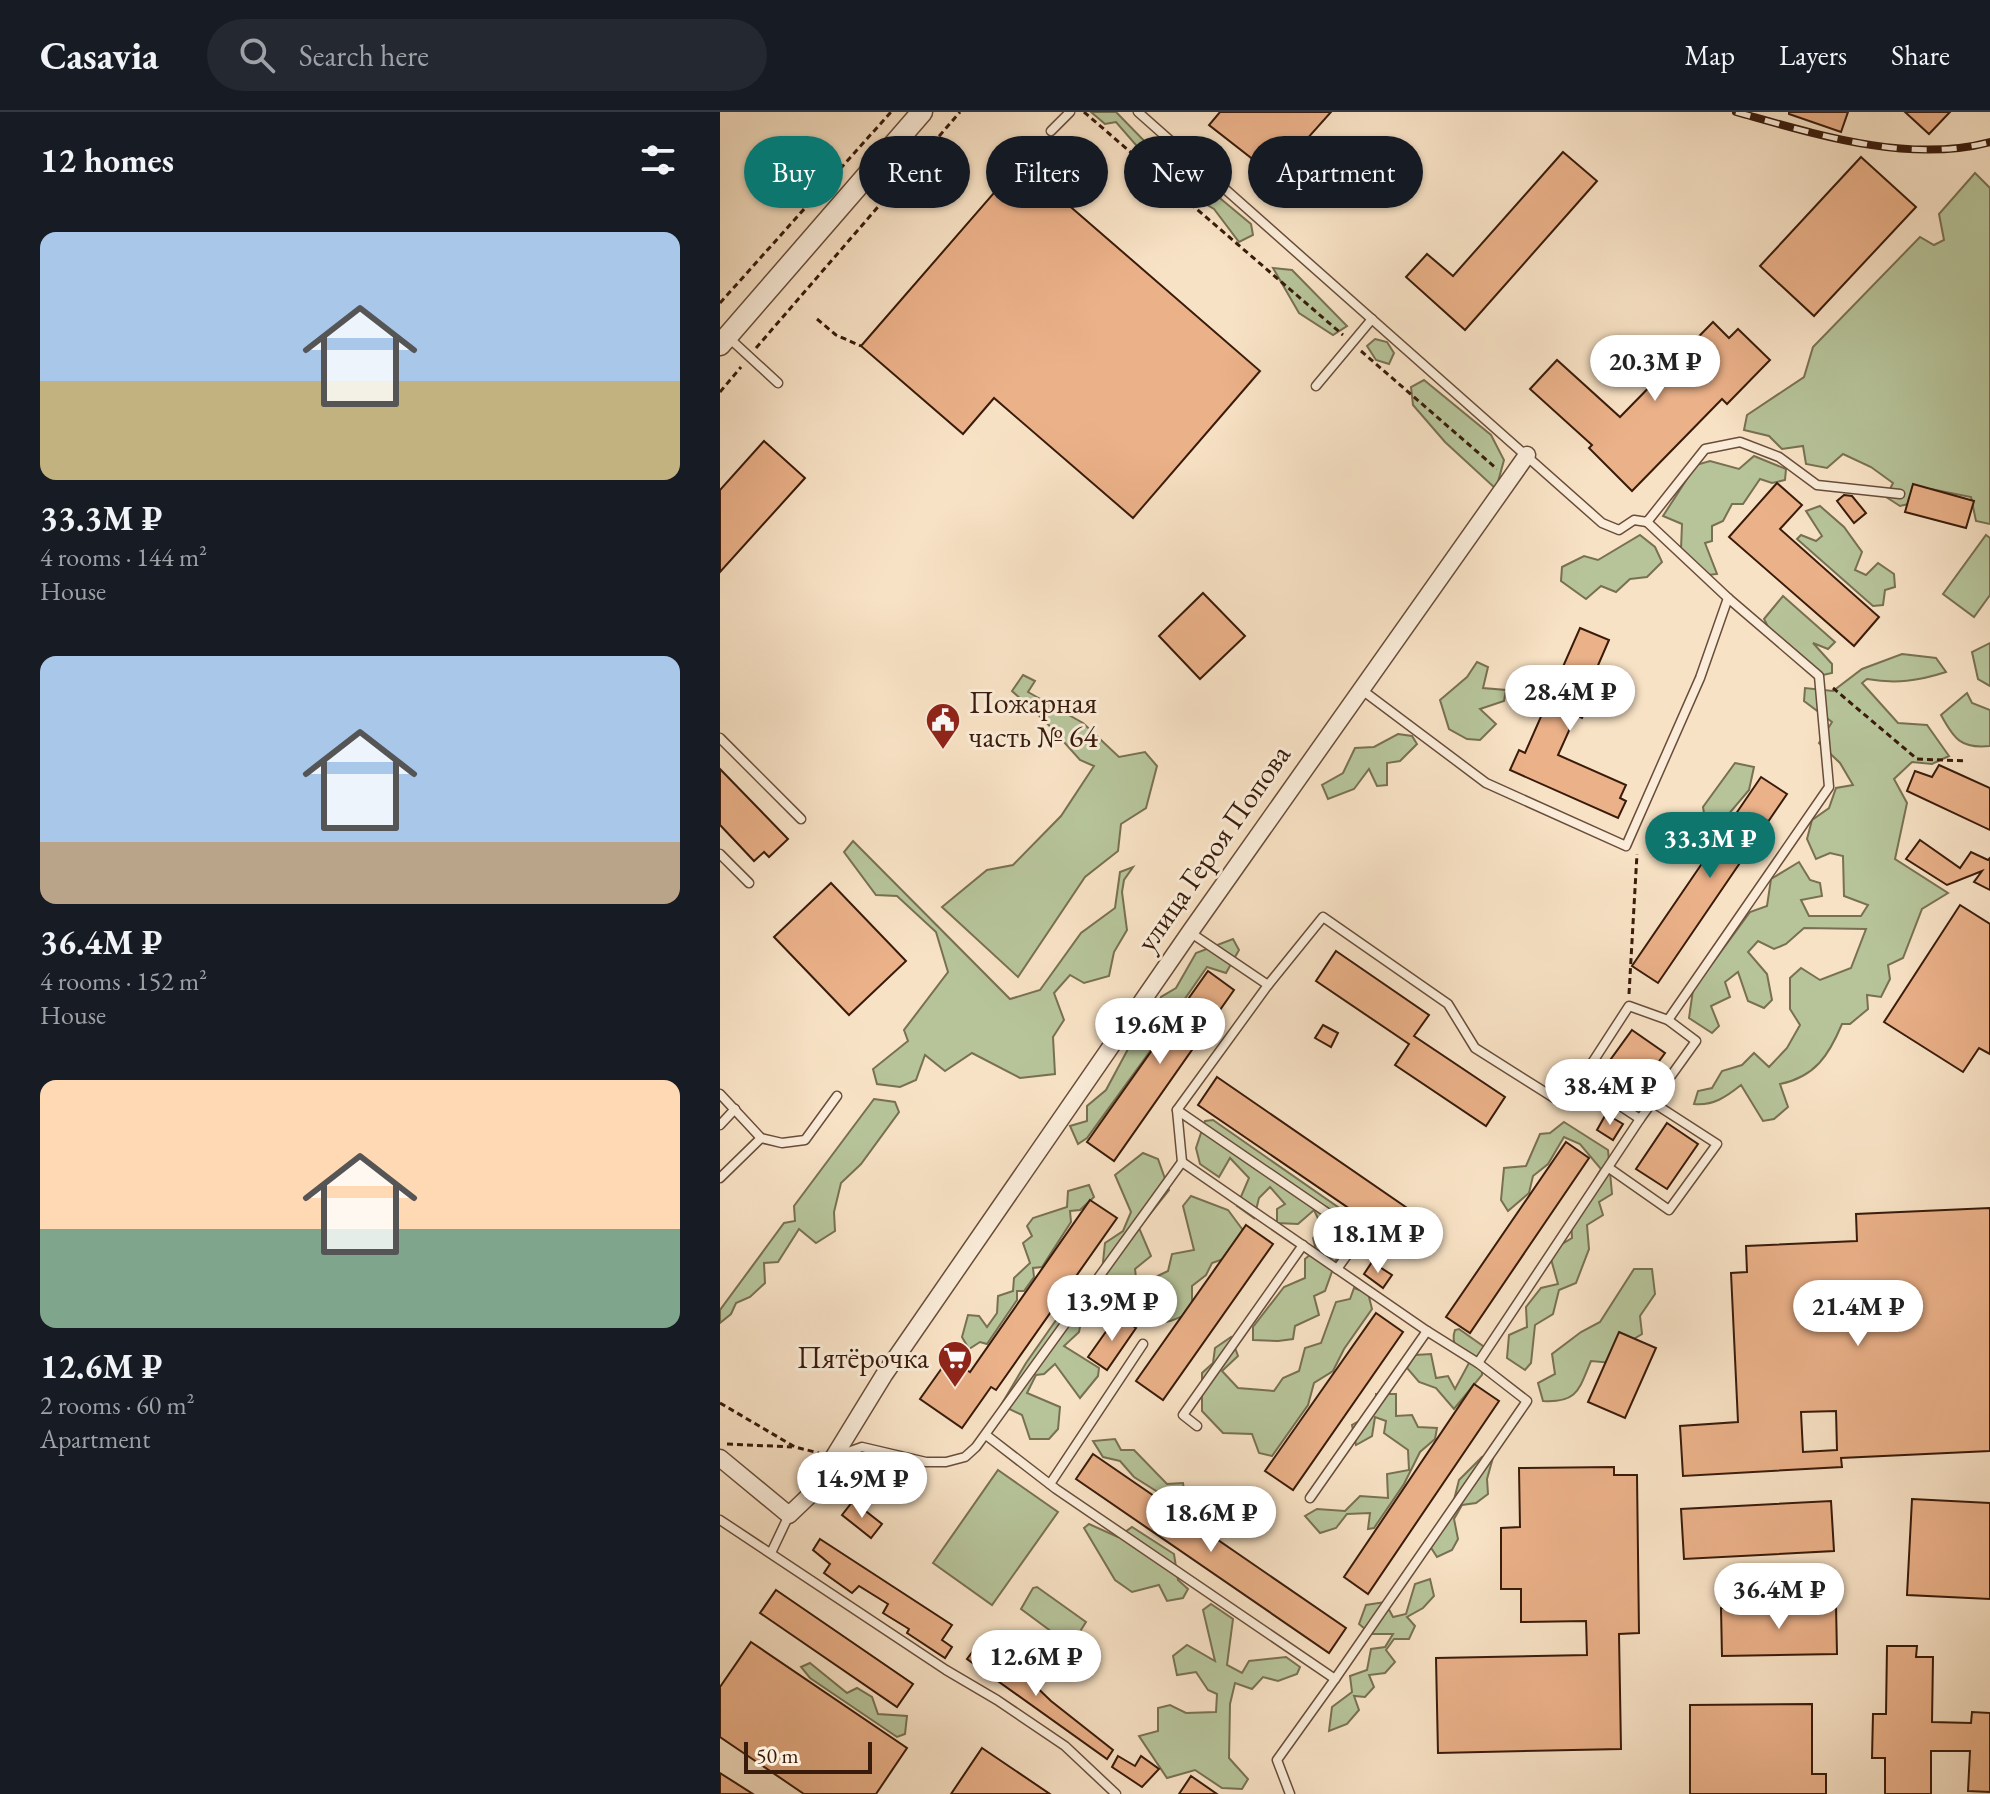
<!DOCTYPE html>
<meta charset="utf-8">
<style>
body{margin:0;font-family:"EB Garamond",serif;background:#242831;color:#f1f3f6;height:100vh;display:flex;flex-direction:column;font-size:30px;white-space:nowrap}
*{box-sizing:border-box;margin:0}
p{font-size:26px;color:#9ea1a6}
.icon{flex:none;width:44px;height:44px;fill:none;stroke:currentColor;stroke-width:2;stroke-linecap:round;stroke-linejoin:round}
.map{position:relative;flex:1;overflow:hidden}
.details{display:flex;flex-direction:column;background:#171b24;width:720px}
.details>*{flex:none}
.guide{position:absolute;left:24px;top:24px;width:760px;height:72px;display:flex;gap:16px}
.scale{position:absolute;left:24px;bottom:20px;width:128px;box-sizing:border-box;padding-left:8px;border:4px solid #391b0b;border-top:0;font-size:22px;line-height:28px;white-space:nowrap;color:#391b0b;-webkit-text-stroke:6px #faecd9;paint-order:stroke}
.price{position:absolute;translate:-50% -68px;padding:0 18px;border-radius:28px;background:#fff;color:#222;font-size:26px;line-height:52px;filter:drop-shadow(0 2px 4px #0008)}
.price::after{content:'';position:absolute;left:50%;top:48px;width:24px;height:18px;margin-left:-12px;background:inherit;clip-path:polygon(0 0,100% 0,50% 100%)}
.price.current{background:#0f766e;color:#fff}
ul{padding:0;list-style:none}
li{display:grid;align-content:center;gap:16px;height:424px;padding:0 40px}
li span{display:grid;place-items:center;height:248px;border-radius:16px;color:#555}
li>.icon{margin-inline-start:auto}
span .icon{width:144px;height:144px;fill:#fffc;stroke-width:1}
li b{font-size:34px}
h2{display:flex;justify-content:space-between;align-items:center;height:96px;padding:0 40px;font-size:34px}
.tag{padding:0 28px;border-radius:36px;background:#171b24;box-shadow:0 2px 6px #0004;font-size:28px;line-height:72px}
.tag.current{background:#0f766e;color:#fff}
header{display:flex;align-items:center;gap:48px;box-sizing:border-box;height:112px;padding:0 40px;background:#171b24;border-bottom:2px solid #363941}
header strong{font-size:38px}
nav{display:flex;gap:44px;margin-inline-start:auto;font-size:28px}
.search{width:560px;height:72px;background:#242831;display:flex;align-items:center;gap:20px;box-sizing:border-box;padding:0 28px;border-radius:44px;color:#9ea1a6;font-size:30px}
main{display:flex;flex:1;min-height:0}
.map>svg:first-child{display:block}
.green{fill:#b7c49a;stroke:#787052;stroke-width:2}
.building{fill:#ebb189;stroke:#391b0b;stroke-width:2;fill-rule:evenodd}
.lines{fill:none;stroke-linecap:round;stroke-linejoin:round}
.service-casing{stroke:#694d3a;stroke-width:11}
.minor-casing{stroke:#694d3a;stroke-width:19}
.tertiary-casing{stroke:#694d3a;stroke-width:23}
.path{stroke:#391b0b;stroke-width:3;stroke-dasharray:6 4;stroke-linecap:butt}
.service{stroke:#faecd9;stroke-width:8}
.minor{stroke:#faecd9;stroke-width:16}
.tertiary{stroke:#faecd9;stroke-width:20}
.rail-casing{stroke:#391b0b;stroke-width:8}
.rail{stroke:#faecd9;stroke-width:5;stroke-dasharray:15;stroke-linecap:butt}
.labels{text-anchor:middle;stroke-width:6;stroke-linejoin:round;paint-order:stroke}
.poi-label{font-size:30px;fill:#391b0b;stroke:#faecd9;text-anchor:start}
.street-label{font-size:30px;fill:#391b0b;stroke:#faecd9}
</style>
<header>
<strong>Casavia</strong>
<div class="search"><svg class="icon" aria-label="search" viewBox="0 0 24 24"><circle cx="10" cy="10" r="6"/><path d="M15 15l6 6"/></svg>Search here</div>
<nav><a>Map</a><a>Layers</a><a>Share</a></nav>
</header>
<main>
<section class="details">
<h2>12 homes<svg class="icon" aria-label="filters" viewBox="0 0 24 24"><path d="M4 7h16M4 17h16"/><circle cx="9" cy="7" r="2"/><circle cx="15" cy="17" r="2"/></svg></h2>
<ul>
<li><span style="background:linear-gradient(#a9c7e8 60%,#c2b280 0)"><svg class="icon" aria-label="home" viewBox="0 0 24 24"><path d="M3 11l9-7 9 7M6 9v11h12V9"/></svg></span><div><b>33.3M ₽</b><p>4 rooms · 144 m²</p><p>House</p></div></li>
<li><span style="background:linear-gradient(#a9c7e8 75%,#b9a48a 0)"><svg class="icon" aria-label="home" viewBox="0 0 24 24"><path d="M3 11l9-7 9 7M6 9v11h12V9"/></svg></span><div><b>36.4M ₽</b><p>4 rooms · 152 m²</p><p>House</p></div></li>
<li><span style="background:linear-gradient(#ffd9b3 60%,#7fa58c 0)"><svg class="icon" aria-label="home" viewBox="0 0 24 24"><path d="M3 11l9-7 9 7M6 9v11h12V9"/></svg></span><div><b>12.6M ₽</b><p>2 rooms · 60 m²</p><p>Apartment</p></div></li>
</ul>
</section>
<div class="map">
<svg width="1270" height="1682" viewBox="0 0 1270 1682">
<rect width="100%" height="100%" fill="#f8e2c5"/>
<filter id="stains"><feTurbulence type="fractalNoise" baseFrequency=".0025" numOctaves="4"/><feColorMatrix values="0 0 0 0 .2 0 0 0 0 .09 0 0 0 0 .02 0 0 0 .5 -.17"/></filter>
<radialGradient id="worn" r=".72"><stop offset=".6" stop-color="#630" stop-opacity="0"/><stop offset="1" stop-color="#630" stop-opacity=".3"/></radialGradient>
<g class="green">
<polygon points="371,0 396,0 435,40 453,47 531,112 533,123 519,130 494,97 449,71 396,10 385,12"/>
<polygon points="1255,61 1270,76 1270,412 1256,409 1251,385 1211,377 1197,390 1180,394 1166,385 1173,371 1151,355 1123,342 1107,356 1086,352 1083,334 1062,337 1049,324 1024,318 1027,303 1084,265 1093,235 1200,125 1214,133 1224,128 1219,102"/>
<polygon points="553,156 572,158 627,214 613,223 579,201"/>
<polygon points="655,227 667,230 674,241 669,252 656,248 647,234"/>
<polygon points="704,268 771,323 784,348 776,377 725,330 693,293 691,275"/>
<polygon points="1034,344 1066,357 1065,368 1052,371 1040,367 1023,392 1012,392 1003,409 992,414 992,429 985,431 997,462 988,463 961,437 962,412 943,404 976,353 990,349 1019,357"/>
<polygon points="1100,394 1124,415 1142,440 1135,458 1146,463 1158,451 1174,462 1175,475 1165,478 1163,493 1153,494 1077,427 1081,423 1096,429 1102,424 1086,399"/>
<polygon points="920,423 935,435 942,450 927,465 910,467 896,480 881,474 866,487 841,469 842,455 864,444 878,448"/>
<polygon points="1266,423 1270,426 1270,483 1254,505 1223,482"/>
<polygon points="1063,484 1115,530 1108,537 1093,531 1112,552 1112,561 1103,563 1067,531 1056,530 1044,507"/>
<polygon points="1270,531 1270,574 1258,567 1252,540"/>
<path d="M1182,542L1216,546L1226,560C1198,569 1176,572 1147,567L1142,571L1178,611L1207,613L1229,644L1212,652L1192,650L1174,667L1187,691L1175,747L1228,781L1202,797L1183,846L1168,853L1170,867L1161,885L1147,883L1148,897L1130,912H1122C1109,943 1095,965 1060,972L1068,995L1054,1007L1043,1009L1021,973C1006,985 993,994 974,992L978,979L992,976L1002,959L1022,953L1034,941L1049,955L1067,936L1080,913L1070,897V866L1081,856L1100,868L1131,856L1146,817L1084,816L1066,832L1054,837L1038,829L1028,840L1047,862L1052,888L1044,896L1028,889L1018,860L1005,870L1010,885L991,894L999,914L992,921L969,906L973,878L1030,800L1047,794L1051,767L1079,750L1090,768L1100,771L1102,784L1081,788L1089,804H1141L1148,793L1124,784L1123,744L1110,741L1096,747L1087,727L1092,708L1109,696L1116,676L1133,673L1120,651L1099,631L1112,610L1084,589L1085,576L1113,579L1142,557Z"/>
<polygon points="757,550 768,555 763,576 786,578 784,589 760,597 776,612 760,628 747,627 729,617 720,588 747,565"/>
<polygon points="303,563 315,569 308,580 363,611 399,645 425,640 437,654 426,696 401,712 398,739 365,765 298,865 222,795 267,758 293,753 341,704 374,654 360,648 326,610 292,579"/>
<path d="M1247,581L1252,591L1270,598V634C1241,637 1234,627 1221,603Z"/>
<polygon points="678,622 692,624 697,632 680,649 667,651 667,673 657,674 649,657 634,677 608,687 602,673 623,661 635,636 654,635"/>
<polygon points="1015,651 1034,655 1029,678 1002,710 985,708 983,695"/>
<polygon points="133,729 290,887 320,878 361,821 395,796 400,760 413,755 404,768 402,780 407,818 394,840 389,864 364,871 350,863 334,881 344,908 333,925 335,962 300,966 252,941 225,959 205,943 196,968 180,975 157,972 153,957 188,929 184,918 228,860 216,820 177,784 156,783 124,740"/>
<polygon points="513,827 519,838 506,861 487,855 444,917 435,920 436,931 367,1026 358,1032 350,1014 367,1009 367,994 386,978 415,924 432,916 441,885 456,876 476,841"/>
<polygon points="154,987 175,990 179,1000 141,1052 121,1071 114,1100 115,1119 96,1131 79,1117 58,1150 44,1151 45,1171 30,1185 16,1191 11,1202 0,1211 0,1198 64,1111 75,1109 74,1094"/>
<polygon points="493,1008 648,1116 642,1136 619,1140 605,1179 594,1184 599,1203 575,1214 573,1227 558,1229 533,1228 533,1215 564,1175 585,1166 585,1147 596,1138 593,1126 603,1117 594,1098 578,1112 557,1111 557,1097 565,1092 550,1075 539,1086 534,1106 517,1094 529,1066 510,1046 499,1065 480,1052 476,1036 485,1009"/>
<polygon points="844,1010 888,1038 892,1082 879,1090 883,1103 867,1113 869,1137 856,1171 839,1178 833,1202 815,1213 811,1251 805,1258 787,1246 789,1223 807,1215 806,1195 821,1176 838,1172 829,1140 852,1126 851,1107 881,1057 860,1032 844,1025 828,1052 813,1064 809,1081 788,1099 781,1088 784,1056 806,1054 820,1022 830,1021"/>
<path d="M423,1041L438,1047L449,1078L419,1116L431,1144L415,1157L417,1174L448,1159L452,1142L474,1138L463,1094L471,1084L508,1098L531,1129L514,1143L492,1151L486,1163L472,1174V1199C438,1218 431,1213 404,1186L388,1203L362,1205L359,1220L344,1234L379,1256L378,1264L360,1286L335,1252L324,1262L316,1263L307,1281L340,1295L338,1317L329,1327H310L302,1303L281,1293L306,1251L341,1201L367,1192L381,1169L385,1131L403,1119L411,1100L395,1063Z"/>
<polygon points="369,1073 374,1085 360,1098 350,1099 351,1110 322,1155 313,1156 314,1165 304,1179 297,1179 297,1188 267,1232 260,1230 249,1237 242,1225 248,1203 259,1204 267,1215 277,1201 278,1184 293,1179 294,1166 310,1151 303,1131 312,1124 307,1114 313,1106 347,1095 348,1079"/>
<path d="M914,1157H932L935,1182L920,1204L922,1222L899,1236L893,1251L871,1249C859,1277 858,1291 823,1289L818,1271L835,1262L832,1242L861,1220L880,1210Z"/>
<polygon points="634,1176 648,1181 652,1197 624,1237 613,1259 594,1271 588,1293 552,1344 539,1341 532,1322 503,1321 482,1299 482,1261 493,1251 495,1236 511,1225 518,1244 502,1259 518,1276 554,1279 563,1266 579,1259 585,1236 601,1231 616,1190 630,1187"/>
<path d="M739,1217L763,1234L762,1263L734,1297L716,1276L699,1270L687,1256L695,1243L711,1242L716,1266L728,1264L735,1277L749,1251C739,1242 730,1232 735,1218Z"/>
<polygon points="656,1282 676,1282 676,1304 692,1303 698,1315 717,1316 715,1327 700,1340 684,1372 654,1416 648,1417 650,1401 627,1402 616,1416 600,1421 585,1404 597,1397 625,1399 640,1384 668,1386 667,1362 689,1358 688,1338 664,1321 666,1309 655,1305 652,1324 636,1333 632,1313 655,1300"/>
<polygon points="395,1327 401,1338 414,1338 447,1372 463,1371 465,1385 490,1400 514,1399 531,1409 531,1420 519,1424 511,1415 491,1418 479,1412 460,1394 414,1365 400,1349 383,1345 373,1329"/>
<polygon points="774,1342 767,1367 768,1382 756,1391 742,1393 734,1407 738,1427 732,1438 717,1445 706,1428 730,1404 739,1368 762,1345"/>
<polygon points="278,1358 338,1400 272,1493 213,1451"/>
<polygon points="369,1412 398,1425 412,1415 454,1442 458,1468 468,1477 463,1486 447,1489 439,1473 412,1480 395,1468 364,1416"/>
<polygon points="710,1467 714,1484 703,1496 687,1505 695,1514 689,1527 674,1527 666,1538 675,1550 665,1561 649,1563 654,1575 645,1585 634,1584 639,1598 627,1612 609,1619 612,1595 632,1580 630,1564 647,1558 651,1537 665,1535 673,1522 651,1522 639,1512 646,1493 665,1490 673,1505 686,1502 695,1472"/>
<polygon points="317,1475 366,1510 352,1532 347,1531 301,1497 313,1476"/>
<polygon points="491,1492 513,1507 507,1553 522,1561 529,1549 566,1545 580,1555 577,1562 558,1569 543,1565 532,1577 515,1571 510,1592 509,1646 528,1667 522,1677 502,1676 475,1658 447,1666 419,1624 438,1619 438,1596 450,1593 466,1601 496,1600 497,1582 488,1578 476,1560 457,1563 453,1544 467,1533 495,1549 483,1498"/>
<polygon points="90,1551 127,1581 137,1576 152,1585 158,1602 187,1604 185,1622 177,1625 90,1566 81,1555"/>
</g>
<g class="building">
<polygon points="500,0 611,0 577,38 593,50 572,78 489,13"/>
<polygon points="1069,0 1128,0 1121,20 1069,2"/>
<polygon points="1185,0 1230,0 1209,22"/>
<polygon points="843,40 877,69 745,218 686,165 707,142 733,164"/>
<polygon points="1141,45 1196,95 1094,204 1040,154"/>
<polygon points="300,51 540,259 413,406 274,286 243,322 141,234"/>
<polygon points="993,210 1009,226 1018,217 1050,248 1007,292 1002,287 912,379 869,336 872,333 810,277 837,248 900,305"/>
<polygon points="44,329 85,366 0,460 0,378"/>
<polygon points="1057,371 1082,393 1060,417 1159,505 1134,534 1009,425"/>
<polygon points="1193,372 1254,389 1246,416 1185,400"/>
<polygon points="1124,383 1132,384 1146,401 1134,411 1117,389"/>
<polygon points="483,481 525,524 480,567 439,524"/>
<polygon points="860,516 889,528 869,574 875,577 862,606 856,603 838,643 906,673 900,686 906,689 898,706 790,658 799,638 805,641"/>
<polygon points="1219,653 1270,676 1270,718 1187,679 1195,659 1212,665"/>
<polygon points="0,657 68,727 49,745 44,740 34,749 0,713"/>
<polygon points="1041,665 1067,682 938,871 912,854"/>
<polygon points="1200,728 1240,756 1251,740 1268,748 1270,746 1270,778 1254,770 1262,759 1227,773 1186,747"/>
<polygon points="111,771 186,849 129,903 54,825"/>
<polygon points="1240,793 1270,812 1270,942 1259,936 1243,960 1164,910"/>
<polygon points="616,839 709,903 694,924 785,985 766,1014 675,953 689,932 596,869"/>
<polygon points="488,859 514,878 394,1049 367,1030"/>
<polygon points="603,913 618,921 611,935 595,926"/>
<polygon points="912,918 945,941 913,985 880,962"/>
<polygon points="497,965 690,1098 671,1125 478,993"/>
<polygon points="886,1002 903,1012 893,1028 877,1018"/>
<polygon points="947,1011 978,1032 947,1077 916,1057"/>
<polygon points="846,1030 869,1046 750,1221 726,1205"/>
<polygon points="370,1088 397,1106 276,1278 271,1275 242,1316 200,1287 229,1246 250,1260"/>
<path d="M1270,1096V1339L1121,1346L1122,1355L963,1364L960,1314L1018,1310L1011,1161L1027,1160L1026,1134L1137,1129L1136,1102ZM1116,1299L1117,1338L1083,1340L1081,1300Z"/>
<polygon points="526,1113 553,1132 443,1288 416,1269"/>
<polygon points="652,1150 672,1163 663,1176 644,1162"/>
<polygon points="656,1201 683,1220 573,1378 545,1359"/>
<polygon points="397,1204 416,1216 387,1258 368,1245"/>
<polygon points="899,1220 936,1236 905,1306 868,1290"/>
<polygon points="754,1272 779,1289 648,1482 624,1465"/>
<polygon points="373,1342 626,1516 609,1541 356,1367"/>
<polygon points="894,1355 894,1363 917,1363 919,1521 899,1522 901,1637 718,1641 716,1546 867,1543 866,1509 801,1510 801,1477 781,1477 781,1416 800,1415 799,1356"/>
<polygon points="1192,1387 1270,1391 1270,1487 1187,1483"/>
<polygon points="133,1389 162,1412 151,1426 122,1403"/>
<polygon points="1111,1389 1114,1439 964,1447 961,1397"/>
<polygon points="100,1427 232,1513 222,1528 232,1535 225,1546 187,1521 189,1517 163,1501 168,1492 139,1474 132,1481 104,1461 110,1452 93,1438"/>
<polygon points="56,1478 193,1572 177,1595 40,1501"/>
<polygon points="1116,1493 1117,1542 1002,1544 1001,1496"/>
<polygon points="31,1530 187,1636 156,1682 84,1682 0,1625 0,1575"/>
<polygon points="1167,1534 1197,1534 1196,1545 1213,1545 1212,1610 1251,1611 1252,1600 1270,1601 1270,1680 1248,1679 1250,1639 1211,1639 1211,1682 1165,1682 1165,1646 1152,1646 1153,1602 1166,1602"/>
<polygon points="256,1535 304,1563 331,1589 393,1638 387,1647 247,1547"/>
<polygon points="1092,1592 1092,1662 1106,1662 1106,1682 970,1682 970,1593"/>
<polygon points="262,1636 330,1682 231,1682"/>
<polygon points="398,1644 415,1654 421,1644 439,1657 422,1675 392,1655"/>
<polygon points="0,1661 33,1682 0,1682"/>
<polygon points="471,1664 497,1682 459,1682"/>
</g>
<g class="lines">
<g class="service-casing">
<g id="service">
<polyline points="418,0 882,411 899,418 914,408 927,410 985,337 1020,330 1059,345 1097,373 1180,382"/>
<polyline points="331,19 350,0"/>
<polyline points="8,225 58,271"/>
<polyline points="596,274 652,207"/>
<polyline points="927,410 1008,486 1099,564 1109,675 948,908"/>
<polyline points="642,578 766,671 906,734 980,566 1008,486"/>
<polyline points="0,626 81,707"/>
<polyline points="0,742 29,771"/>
<polyline points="548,873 603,805 728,892 755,936 839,989 861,968 909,894 948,908 976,929 920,1007 758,1251"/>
<polyline points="861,968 920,1007"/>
<polyline points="0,982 41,1026 62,1031 85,1028 117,984"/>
<polyline points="457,998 641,1124 617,1157"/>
<polyline points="0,1013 15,997"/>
<polyline points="889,1056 949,1098 997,1032 932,990"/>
<polyline points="0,1066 41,1026"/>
<polyline points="477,1314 463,1303 583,1133"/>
<polyline points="266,1323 336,1377 615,1567 807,1289 758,1251 707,1219 462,1050"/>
<polyline points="117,1344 142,1335 206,1350 226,1350 245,1345 256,1335 462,1050 457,998 548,873 471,821"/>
<polyline points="330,1372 423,1232"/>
<polyline points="590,1386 707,1219"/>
<polyline points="0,1408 226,1558 277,1588 345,1634 396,1682"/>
<polyline points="51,1441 69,1403"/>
<polyline points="570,1682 557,1648 615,1567"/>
</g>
</g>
<g class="minor-casing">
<polyline id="minor" points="0,1346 69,1403 91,1382 164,1263 470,820 807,343"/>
</g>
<g class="tertiary-casing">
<polyline id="tertiary" points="0,233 202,0"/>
</g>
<g class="path">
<polyline points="364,0 623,223"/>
<polyline points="300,51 323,27"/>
<polyline points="0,191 171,0"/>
<polyline points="97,207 116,223 141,234"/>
<polyline points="36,236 240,0"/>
<polyline points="641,239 777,357"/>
<polyline points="0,280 21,255"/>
<polyline points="1113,576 1197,647 1247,649"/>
<polyline points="909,882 917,742"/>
<polyline points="0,1291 75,1335 99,1341"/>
<polyline points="7,1332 72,1335"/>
</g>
<use href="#service" class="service"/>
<use href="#minor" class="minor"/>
<use href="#tertiary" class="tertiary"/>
<g class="rail-casing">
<path id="rail" d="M1016,0C1095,22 1188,52 1270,30"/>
</g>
<use href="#rail" class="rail"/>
</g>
<defs>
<g id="civic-pin" transform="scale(1.8)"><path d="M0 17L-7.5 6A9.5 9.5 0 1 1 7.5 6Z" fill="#8f2418" stroke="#faecd9"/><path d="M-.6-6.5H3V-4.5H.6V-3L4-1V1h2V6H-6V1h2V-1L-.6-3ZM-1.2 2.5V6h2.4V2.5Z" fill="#fff"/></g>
<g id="supermarket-pin" transform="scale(1.8)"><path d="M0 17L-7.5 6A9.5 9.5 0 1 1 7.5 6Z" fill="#8f2418" stroke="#faecd9"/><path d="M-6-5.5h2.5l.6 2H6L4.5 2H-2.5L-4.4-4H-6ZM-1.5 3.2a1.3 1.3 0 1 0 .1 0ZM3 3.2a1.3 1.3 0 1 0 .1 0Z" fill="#fff"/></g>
</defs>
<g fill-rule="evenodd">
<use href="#civic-pin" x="223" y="608"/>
<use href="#supermarket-pin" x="235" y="1246"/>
</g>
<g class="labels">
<g class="poi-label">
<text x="249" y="601">Пожарная<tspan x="249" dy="34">часть № 64</tspan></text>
<text x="209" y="1256" text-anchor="end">Пятёрочка</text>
</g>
<g class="street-label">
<text transform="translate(493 736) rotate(-55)" y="10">улица Героя Попова</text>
</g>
</g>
<rect width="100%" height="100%" filter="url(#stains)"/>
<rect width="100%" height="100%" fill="url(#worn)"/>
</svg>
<div class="scale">50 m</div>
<b class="price" style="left:935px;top:291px">20.3M ₽</b>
<b class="price" style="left:850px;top:621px">28.4M ₽</b>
<b class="price current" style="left:990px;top:768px">33.3M ₽</b>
<b class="price" style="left:440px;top:954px">19.6M ₽</b>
<b class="price" style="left:890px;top:1015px">38.4M ₽</b>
<b class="price" style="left:658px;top:1163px">18.1M ₽</b>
<b class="price" style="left:392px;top:1231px">13.9M ₽</b>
<b class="price" style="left:1138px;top:1236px">21.4M ₽</b>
<b class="price" style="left:142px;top:1408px">14.9M ₽</b>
<b class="price" style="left:491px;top:1442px">18.6M ₽</b>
<b class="price" style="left:1059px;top:1519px">36.4M ₽</b>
<b class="price" style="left:316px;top:1586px">12.6M ₽</b>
<div class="guide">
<a class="tag current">Buy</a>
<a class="tag">Rent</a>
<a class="tag">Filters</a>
<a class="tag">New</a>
<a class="tag">Apartment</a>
</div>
</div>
</main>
